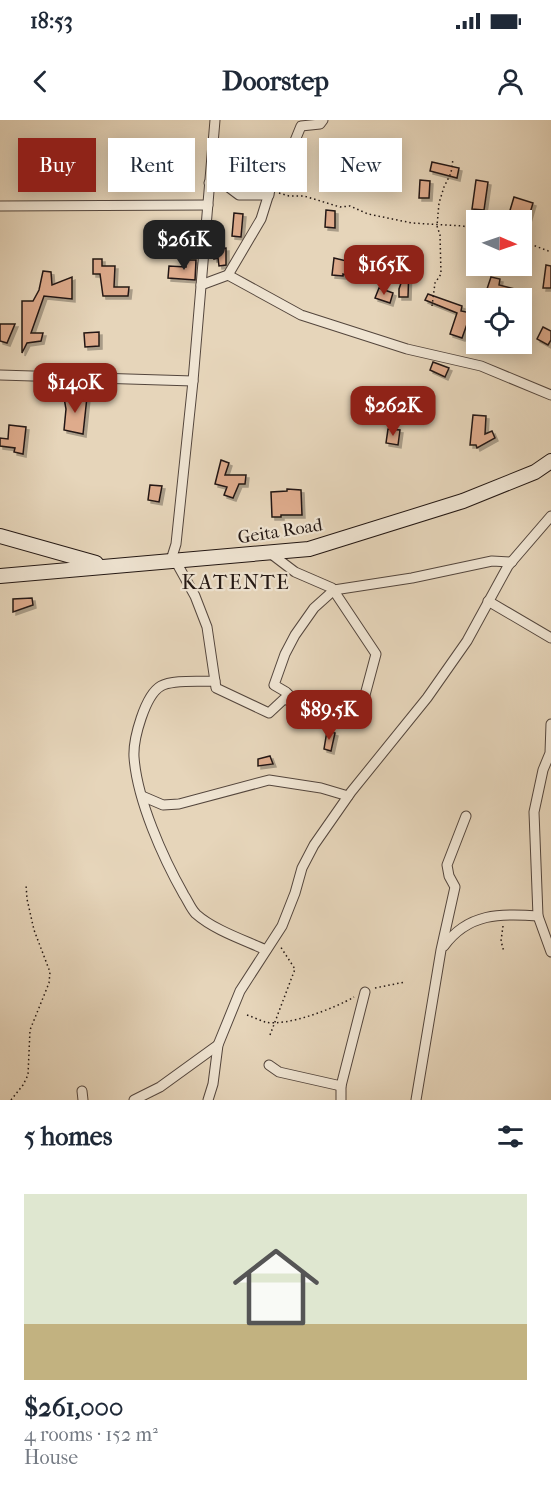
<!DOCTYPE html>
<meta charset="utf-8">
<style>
body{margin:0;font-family:"IM FELL French Canon",serif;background:#f2f2f3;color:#1f2937;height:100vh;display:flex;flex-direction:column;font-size:22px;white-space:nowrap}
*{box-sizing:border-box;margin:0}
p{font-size:20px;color:#747a83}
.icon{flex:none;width:33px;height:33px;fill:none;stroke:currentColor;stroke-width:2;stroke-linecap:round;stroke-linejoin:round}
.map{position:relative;height:980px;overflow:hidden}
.side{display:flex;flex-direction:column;background:#fff;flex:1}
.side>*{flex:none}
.top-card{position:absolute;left:18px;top:18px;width:516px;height:54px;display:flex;gap:12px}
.needle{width:39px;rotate:92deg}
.tools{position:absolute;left:466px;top:90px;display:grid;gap:12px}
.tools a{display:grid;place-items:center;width:66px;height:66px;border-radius:0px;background:#fff;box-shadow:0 3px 15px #0003;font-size:30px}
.price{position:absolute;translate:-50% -51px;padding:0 14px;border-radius:12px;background:#8f2418;color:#fff;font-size:20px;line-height:39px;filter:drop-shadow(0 2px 3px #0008)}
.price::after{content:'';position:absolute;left:50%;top:36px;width:18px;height:14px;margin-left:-9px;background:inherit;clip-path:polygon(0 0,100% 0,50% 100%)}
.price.current{background:#222;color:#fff}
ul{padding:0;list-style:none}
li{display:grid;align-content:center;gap:12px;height:318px;padding:0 24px}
li span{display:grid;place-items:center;height:186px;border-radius:0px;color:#555}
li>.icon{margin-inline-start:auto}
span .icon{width:108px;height:108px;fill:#fffc;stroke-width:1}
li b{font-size:26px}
h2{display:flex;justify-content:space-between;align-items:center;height:72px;padding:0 24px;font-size:26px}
.chip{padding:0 21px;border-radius:0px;background:#fff;box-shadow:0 3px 15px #0003;font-size:21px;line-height:54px}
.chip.current{background:#8f2418;color:#fff}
.status{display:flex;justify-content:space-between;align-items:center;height:42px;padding:0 30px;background:#fff;direction:ltr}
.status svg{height:16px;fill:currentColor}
header{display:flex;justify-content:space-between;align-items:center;height:78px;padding:0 24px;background:#fff;font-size:27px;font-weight:700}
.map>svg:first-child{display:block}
.building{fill:#deab8c;stroke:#231713;stroke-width:1.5;filter:url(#shadow)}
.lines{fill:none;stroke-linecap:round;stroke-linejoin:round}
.street-casing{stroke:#54463d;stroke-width:11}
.secondary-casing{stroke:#231713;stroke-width:16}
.path{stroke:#231713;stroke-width:1.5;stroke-dasharray:1.5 3;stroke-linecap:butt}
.street{stroke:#efe4d2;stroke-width:9}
.secondary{stroke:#efe4d2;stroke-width:14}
.labels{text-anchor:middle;stroke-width:4.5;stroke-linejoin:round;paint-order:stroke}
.street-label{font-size:18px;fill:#231713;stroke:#efe4d2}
.quarter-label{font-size:21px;letter-spacing:1.5px;fill:#231713;stroke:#efe4d2}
</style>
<div class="status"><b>18:53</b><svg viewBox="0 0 49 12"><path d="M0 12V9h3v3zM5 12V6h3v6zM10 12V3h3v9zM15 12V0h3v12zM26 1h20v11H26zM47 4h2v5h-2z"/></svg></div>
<header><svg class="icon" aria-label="back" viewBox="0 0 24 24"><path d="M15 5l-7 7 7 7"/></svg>Doorstep<svg class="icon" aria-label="person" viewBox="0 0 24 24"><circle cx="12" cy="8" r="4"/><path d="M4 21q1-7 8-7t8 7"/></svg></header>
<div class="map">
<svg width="551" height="980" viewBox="0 0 551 980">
<defs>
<filter id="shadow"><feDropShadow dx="3" dy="3" stdDeviation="0" flood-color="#0004"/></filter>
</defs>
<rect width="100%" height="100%" fill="#e6d5ba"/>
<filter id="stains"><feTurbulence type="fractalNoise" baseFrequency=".00333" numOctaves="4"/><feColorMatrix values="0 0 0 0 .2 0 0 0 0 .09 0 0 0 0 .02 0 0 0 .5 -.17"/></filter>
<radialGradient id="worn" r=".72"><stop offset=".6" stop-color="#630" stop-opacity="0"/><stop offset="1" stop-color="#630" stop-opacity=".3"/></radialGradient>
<g class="building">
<polygon points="347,31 360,32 358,48 345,47"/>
<polygon points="432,42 459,48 457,58 430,51"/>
<polygon points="420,60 430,61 429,78 419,78"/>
<polygon points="476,60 488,62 484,90 472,89"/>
<polygon points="514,77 533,83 528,100 508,97"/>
<polygon points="326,90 335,91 335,108 325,107"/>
<polygon points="234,93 243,94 241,117 232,116"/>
<polygon points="226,128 226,145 219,146 218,138 214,139 213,129"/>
<polygon points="334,138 359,144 355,158 343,154 343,156 332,155"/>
<polygon points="93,139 102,139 102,146 115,146 114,167 129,167 128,176 103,176 100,154 93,154"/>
<polygon points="186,140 196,140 195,160 168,158 169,146 186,147"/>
<polygon points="546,145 551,146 551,168 543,168"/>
<polygon points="407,146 409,146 408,177 399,177 399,169"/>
<polygon points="43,151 51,152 52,165 72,157 72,179 44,176 31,213 43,213 41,221 27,223 22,233 22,181 33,181 39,170"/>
<polygon points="491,157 500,159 499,165 515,169 512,178 501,178 492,176 494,171 487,169"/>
<polygon points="379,168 393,173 390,183 375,178"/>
<polygon points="428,174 462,186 461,191 471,193 462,218 450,214 457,193 425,180"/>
<polygon points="0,204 15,204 7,223 0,221"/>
<polygon points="543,207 551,211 551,220 548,225 537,219"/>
<polygon points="99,212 99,226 85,227 84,213"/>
<polygon points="433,242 449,248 445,257 430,250"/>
<polygon points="87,277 83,314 64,310 66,289 64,278"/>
<polygon points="473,295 486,296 485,314 492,311 495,318 477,328 476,325 470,325"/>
<polygon points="9,305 26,307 23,334 14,332 15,328 0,326 0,318 8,319"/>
<polygon points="388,309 400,310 398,325 386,323"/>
<polygon points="221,340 229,343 225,355 246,355 245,364 239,364 233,378 224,375 227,367 215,364"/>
<polygon points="150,365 162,366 159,382 148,380"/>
<polygon points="287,369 301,370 302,395 281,395 281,397 272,397 271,372 287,371"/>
<polygon points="32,478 33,485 13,492 13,479"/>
<polygon points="327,611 335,613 331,631 324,629"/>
<polygon points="270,636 273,644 258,646 258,639"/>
</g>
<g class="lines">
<g class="street-casing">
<g id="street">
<polyline points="209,63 227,66 239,75 269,75"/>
<polyline points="0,86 208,85"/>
<polyline points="228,155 261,99 271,67 285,45 301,6 320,4 323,0"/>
<polyline points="201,165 228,155 301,195 407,229 481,246 551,275"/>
<polyline points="0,255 193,261"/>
<polyline points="171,440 176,424 193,261 215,0"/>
<polyline points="175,440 195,476 207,507 216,568 269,593 284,579 304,586 365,575 376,534 332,468 295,452 270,433"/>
<polyline points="488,481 551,518"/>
<path d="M215,561C201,562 173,559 161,566C145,575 133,619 134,637C137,680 163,738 184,775C188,781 191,789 196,794C214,810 244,820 266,830"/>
<polyline points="295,581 286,572 274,565 285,534 295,515 314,488 334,470 412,458 492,441 512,442"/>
<polyline points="551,604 550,633 543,650 534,692 538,796 551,832"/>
<polyline points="142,676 163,685 179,684 269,660 321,668 348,676"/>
<path d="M444,826C468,793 501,793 538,796"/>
<polyline points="269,945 279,952 341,966"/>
<polyline points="82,971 83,980"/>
<polyline points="134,980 160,967 218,925"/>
<polyline points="208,980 213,964 218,925 240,871 282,806 295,773 302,748 314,725 351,672 427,578 467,521 508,446 551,396"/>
<polyline points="341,980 341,966 365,872"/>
<polyline points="416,980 441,830 455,767 449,756 447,745 466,696"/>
</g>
</g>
<g class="secondary-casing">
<g id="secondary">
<polyline points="0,416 96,443"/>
<polyline points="0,456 309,429 463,381 535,352 551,341"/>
</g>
</g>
<g class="path">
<polyline points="279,73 289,76 304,76 340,87 350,86 368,94 412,103 463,106 477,110"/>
<polyline points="522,121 551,132"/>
<polyline points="432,186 435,163 441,154 440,115 437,106 439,83 444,67 451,53 453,39"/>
<polyline points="503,806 501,821 504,832"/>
<polyline points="375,868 405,862"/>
<path d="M247,895C253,897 259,900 265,902C287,907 335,888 354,877"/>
<polyline points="270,915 295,849 280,826"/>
<polyline points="11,980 23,965 28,955 30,910 49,863 50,852 34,810 27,779 26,764"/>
</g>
<use href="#street" class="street"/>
<use href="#secondary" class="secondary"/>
</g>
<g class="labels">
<g class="street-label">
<text transform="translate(280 411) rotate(-9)" y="6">Geita Road</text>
</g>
<g class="quarter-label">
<text x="236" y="469">KATENTE</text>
</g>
</g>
<rect width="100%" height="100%" filter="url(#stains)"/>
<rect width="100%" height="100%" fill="url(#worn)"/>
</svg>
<div class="tools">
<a><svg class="needle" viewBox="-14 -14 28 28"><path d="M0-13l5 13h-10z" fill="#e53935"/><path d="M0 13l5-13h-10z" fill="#747a83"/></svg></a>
<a><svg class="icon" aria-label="locate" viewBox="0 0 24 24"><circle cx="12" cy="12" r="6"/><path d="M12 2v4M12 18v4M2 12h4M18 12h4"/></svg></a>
</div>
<b class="price current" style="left:184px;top:151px">$261K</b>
<b class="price" style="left:384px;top:176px">$165K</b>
<b class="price" style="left:75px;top:294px">$140K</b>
<b class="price" style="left:393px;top:317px">$262K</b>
<b class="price" style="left:329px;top:621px">$89.5K</b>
<div class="top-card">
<a class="chip current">Buy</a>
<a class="chip">Rent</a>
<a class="chip">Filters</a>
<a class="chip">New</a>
</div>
</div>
<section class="side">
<h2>5 homes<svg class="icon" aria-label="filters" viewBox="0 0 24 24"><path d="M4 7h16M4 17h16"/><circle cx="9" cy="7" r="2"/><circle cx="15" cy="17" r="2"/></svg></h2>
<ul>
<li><span style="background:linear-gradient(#dfe7d0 70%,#c2b280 0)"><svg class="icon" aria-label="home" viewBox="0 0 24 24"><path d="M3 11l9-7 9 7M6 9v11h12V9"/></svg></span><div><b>$261,000</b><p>4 rooms · 152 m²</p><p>House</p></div></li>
</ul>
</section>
